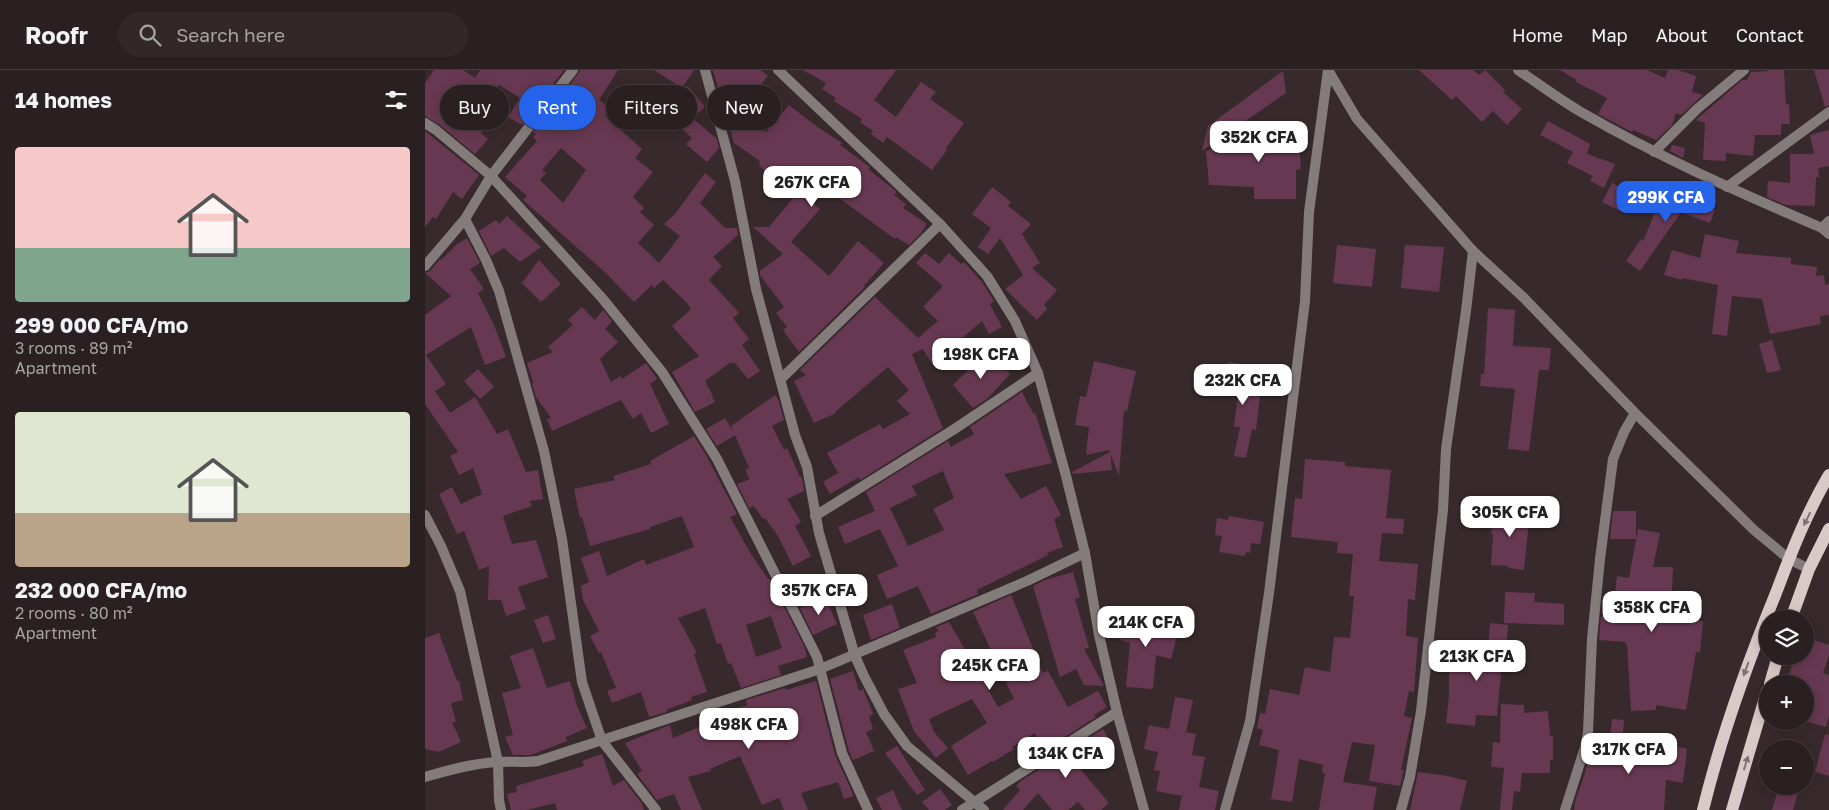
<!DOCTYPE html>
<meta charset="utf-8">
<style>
body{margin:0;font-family:"Golos Text",sans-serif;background:#32282a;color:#f1f3f6;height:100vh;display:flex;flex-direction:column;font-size:19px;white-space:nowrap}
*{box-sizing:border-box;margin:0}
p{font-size:16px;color:#a5a3a5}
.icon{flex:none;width:28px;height:28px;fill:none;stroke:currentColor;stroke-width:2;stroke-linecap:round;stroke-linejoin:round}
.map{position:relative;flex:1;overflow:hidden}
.sheet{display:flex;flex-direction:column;background:#2a2021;width:425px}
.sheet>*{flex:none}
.top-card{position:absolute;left:15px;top:15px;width:475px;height:45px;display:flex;gap:10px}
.controls{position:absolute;left:1334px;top:540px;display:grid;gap:10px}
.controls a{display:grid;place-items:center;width:55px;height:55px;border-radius:50%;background:#2a2021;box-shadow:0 2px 12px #0003,0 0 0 1px #463e3f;font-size:25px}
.price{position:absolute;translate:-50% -42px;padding:0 11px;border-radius:10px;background:#fff;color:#222;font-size:16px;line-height:32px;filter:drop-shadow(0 1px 2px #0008)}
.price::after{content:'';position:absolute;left:50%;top:30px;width:15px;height:11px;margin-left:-8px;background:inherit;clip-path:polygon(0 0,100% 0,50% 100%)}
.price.on{background:#2563eb;color:#fff}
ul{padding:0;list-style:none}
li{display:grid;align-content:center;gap:10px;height:265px;padding:0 15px}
li span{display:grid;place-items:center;height:155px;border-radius:5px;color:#555}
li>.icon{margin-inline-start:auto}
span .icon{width:90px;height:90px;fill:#fffc;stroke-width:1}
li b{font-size:21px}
h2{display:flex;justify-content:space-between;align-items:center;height:60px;padding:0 15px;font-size:21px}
.tag{padding:0 18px;border-radius:22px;background:#2a2021;box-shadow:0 2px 12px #0003,0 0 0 1px #463e3f;font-size:18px;line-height:45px}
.tag.on{background:#2563eb;color:#fff}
header{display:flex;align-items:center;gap:30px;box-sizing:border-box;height:70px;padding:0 25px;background:#2a2021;border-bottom:1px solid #463e3f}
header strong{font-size:24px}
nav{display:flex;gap:28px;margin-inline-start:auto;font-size:18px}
.search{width:350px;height:45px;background:#32282a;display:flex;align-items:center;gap:12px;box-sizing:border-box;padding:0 18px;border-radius:28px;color:#a5a3a5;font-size:19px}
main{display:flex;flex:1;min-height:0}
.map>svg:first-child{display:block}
.building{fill:#673851;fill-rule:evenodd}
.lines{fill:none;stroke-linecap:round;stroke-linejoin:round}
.minor{stroke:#847c7b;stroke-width:10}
.tertiary{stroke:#847c7b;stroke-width:10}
.primary{stroke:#d9cac7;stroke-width:12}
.oneway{fill:#807272}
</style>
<header>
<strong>Roofr</strong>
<div class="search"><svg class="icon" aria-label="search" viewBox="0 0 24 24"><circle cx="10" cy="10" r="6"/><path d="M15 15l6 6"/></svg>Search here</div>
<nav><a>Home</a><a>Map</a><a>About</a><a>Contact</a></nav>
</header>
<main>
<section class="sheet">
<h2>14 homes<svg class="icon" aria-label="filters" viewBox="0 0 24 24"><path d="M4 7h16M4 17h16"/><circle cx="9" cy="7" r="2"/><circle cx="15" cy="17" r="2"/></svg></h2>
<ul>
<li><span style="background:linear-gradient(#f6c9c9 65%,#7fa58c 0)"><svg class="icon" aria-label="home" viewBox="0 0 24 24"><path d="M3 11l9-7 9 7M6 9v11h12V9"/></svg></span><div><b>299 000 CFA/mo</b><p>3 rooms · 89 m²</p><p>Apartment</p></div></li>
<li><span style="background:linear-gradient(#dfe7d0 65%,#b9a48a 0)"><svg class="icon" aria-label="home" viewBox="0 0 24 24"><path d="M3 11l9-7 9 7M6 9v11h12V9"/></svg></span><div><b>232 000 CFA/mo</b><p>2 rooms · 80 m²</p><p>Apartment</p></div></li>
</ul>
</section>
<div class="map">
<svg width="1404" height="740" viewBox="0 0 1404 740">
<rect width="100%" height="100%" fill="#382a2c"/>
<g class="building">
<polygon points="9,0 38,0 50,8 55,0 139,0 97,55 83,47 95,28 74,15 51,47 62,57 56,63 63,69 50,84 15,55 0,46 0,13"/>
<path d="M155,0H193L174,30L186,39L180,46L217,79L210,88L228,102L208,127L219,138L215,142L229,155L213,173L234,193L255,166L239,154L250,144L280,103L291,112L275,133L300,158H312L313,165L288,187L297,196L284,210L314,243L308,248L324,269L317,275L335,301L323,309L309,292L308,294L306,292L280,311L288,326L287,327L290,332L270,342L247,302L274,286L247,256L266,239L263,234L238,210L229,218L227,215L209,232L181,203L98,130L102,126L80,107L112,71L108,67L111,64L108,62L153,4ZM136,78L161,100L138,133L115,110L121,103L117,100Z"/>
<polygon points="229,0 269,0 257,18"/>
<polygon points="288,0 335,0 343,6 311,43 341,62 364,35 391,56 417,73 415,75 442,95 445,97 443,99 472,122 469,125 481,134 478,138 502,154 496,163 484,175 471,167 470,169 395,114 383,129 395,139 366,172 404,206 433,171 459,193 439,216 440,217 374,282 358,260 362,257 351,243 359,237 335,205 335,201 358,184 328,157 344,157 370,126 347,108 334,95 335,91 309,73"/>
<polygon points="378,0 471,0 449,30 471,47 496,12 511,22 505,29 539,53 521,78 522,80 507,100 462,67 458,73 446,64 448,61 435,52 437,49 409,31 411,28 397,19 401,13"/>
<polygon points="994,0 1048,0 1054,5 1060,0 1080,20 1078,22 1097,39 1082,55 1068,41 1057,52 1031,26 1027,30"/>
<polygon points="1135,0 1222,0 1240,8 1243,0 1252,0 1271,6 1267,22 1278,25 1256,45 1251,43 1247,55 1231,70 1208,60 1207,62 1173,44 1182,28 1151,12 1152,10"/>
<polygon points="1342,0 1359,0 1361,34 1364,34 1365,54 1356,54 1356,65 1330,65 1328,86 1301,83 1301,91 1278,90 1280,53 1271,50 1317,10 1322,10 1326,2 1343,1"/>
<polygon points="1389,0 1404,0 1404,35 1400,37"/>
<polygon points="858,1 861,23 777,81 783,56"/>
<polygon points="263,16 280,37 267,48 292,69 294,78 282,92 261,74 267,68 246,49 251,43 243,33"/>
<polygon points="872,51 876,99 871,100 871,129 829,129 829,117 784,115 781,81"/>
<polygon points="1123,51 1165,74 1162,84 1190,94 1179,118 1165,111 1168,106 1142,93 1148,82 1115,65"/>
<polygon points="1404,60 1404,96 1393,98 1394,107 1391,107 1390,136 1361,135 1342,127 1343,111 1365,113 1365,84 1389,84 1385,65"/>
<polygon points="0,61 54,105 37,129 28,122 11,149 8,147 0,157"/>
<polygon points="1247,75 1260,78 1258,88 1245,81"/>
<polygon points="1187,113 1210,125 1201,144 1177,132"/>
<polygon points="1246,114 1260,119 1257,128 1290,140 1285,153 1258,143 1261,135 1215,201 1201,191 1216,169 1218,171 1236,128 1240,130"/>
<polygon points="567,117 586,132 583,136 606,154 597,164 615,193 607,198 632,220 619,235 622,239 612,250 580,219 598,205 575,168 563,184 553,177 566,158 547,144"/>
<polygon points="82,146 116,177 95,192 79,178 66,186 54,161 71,150 74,154"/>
<polygon points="1280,164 1314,171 1311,183 1366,188 1366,194 1392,197 1391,206 1399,205 1400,215 1404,214 1404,245 1395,246 1396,254 1345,264 1337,229 1307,226 1302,266 1287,264 1293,215 1257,208 1257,210 1239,205 1247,180 1275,188"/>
<polygon points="42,168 55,193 45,199 59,219 53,223 69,255 81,287 60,295 46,257 1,285 21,314 10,321 25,343 50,327 72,364 83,359 101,402 113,400 118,429 105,431 107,436 78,446 87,474 111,470 123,507 93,517 101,539 81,546 76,530 63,530 64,496 54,500 39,461 32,464 14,424 27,417 36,434 57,424 48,398 34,405 25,386 33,382 0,334 0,245 26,226 0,203 5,201 15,189 16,190 31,175"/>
<polygon points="912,175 951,179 947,217 908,213"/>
<polygon points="980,175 1019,177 1014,222 976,218"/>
<polygon points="500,183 514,194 524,183 536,194 539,192 557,212 569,231 565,234 577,257 564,264 557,251 507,294 498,279 487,284 518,358 435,410 434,407 405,424 398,412 413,403 402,383 455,354 458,359 485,344 472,331 484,320 463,297 410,342 411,343 389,353 369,311 381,305 375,300 450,227 493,268 513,251 498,237 518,216 491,193"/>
<polygon points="114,190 136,214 116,232 97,213"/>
<polygon points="157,237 170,250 178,240 187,251 180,259 193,272 175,289 186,312 195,306 197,309 221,293 232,309 225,314 244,354 226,363 216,343 208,349 196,330 127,361 122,349 126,348 111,327 107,313 108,312 102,293 128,282 123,277 148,255 143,250"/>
<polygon points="1063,238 1090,240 1088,276 1126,278 1124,300 1114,300 1104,381 1083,379 1090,319 1055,316 1056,304 1059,304"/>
<polygon points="1347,270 1356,300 1342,303 1334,274"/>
<polygon points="562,282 585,304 562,329 548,338 528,315"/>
<polygon points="669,291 711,301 702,341 699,341 694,406 685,383 687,400 648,404 647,402 685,382 684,380 661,385 664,357 650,355 655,326 661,327"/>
<polygon points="804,292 821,295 818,316 836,318 831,360 827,359 821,388 809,386 815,357 809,357 813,323 800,322"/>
<polygon points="53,299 69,317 55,329 39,311"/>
<path d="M597,322L608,343H610L627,393L579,404L596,429L621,416L636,445L629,449L638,477L622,483L623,485L552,520L553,524L506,544L493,516L462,529L452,505L473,496L455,459L420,474L413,457L450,441L441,422L523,371L526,377L549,364L545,357ZM518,401L529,428L508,439L519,460L483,476L465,438L492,425L487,416Z"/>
<polygon points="350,325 353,329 359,350 347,356 359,380 362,378 375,407 377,407 379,421 362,429 376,452 370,456 386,486 368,496 353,466 340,448 338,449 329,436 324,438 312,414 325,409 320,400 324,398 310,365 292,376 281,359 300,348 309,363 306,356"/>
<path d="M269,366L281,385L312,444L305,447L326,484L343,509H345L379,576L382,587L353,596L356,605L316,618L306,593L303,594L296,573L292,574L280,538L253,548L272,583L269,584L282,622L266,627L267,630L241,640L242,642L224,647L216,622L187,633L182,621L191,618L176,582L174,583L165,566L174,561L158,530L156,516L164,512L156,488L174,481L182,506L219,489L221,495L269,477L257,446L225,457V459L165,476L157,447L155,448L149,419L190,410L188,406L226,394L225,391ZM346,546L357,578L331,587L321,555Z"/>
<polygon points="880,389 920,392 920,396 966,400 961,448 979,449 978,464 957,463 954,491 993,494 990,530 983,529 981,566 993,568 989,622 984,621 979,646 987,648 976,700 979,700 975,716 944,711 950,675 927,672 918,712 952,717 948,740 894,740 900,703 897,703 898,695 874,689 867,732 846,729 854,680 834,675 838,660 832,658 835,643 840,644 845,619 874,625 880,597 905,602 909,567 925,568 929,526 924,526 928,484 912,483 913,472 866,467 870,428 877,429"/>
<polygon points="1069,439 1090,441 1090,439 1105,440 1099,500 1083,498 1084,496 1066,495 1068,464 1066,463"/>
<polygon points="1188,441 1211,441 1211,469 1185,469"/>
<polygon points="804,446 839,452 835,474 826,473 825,483 821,482 820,486 794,482 797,466 790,465 792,448 803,450"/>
<polygon points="1213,459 1235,463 1228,497 1248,497 1247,521 1235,521 1233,547 1278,551 1275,583 1271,582 1261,640 1231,635 1231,640 1206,641 1202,574 1200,574 1200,572 1174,570 1176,546 1179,547 1181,532 1189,533 1192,506 1204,508"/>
<polygon points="648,502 655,527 650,529 664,578 659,579 679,616 659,615 651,599 635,607 608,516 620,510"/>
<polygon points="1080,522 1110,523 1109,532 1139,534 1139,555 1079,553"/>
<polygon points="586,525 618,603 623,601 643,637 673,621 682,637 669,645 671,647 619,680 610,663 587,677 589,679 568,692 567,691 543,705 526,676 562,653 547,629 504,649 509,662 523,678 511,688 489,661 473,619 492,613 478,580 511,567 510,563 513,561 511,557 524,552 573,637 589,629 548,542"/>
<polygon points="400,527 412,554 388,565 375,538"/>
<polygon points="467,534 475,558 446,570 438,545"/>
<polygon points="702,542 737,550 736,554 754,558 746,589 731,585 728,619 701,617 705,573 695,570"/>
<polygon points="123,545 131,569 118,573 109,550"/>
<polygon points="1065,553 1083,555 1081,581 1078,581 1072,646 1051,645 1050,656 1021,653 1024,625 1024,587 1062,589"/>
<polygon points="14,563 32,611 34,611 38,630 26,633 31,652 27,652 36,672 13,682 0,679 0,568"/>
<polygon points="1380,567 1404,575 1404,585 1398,603 1404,605 1404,646 1401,657 1380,651 1380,614 1362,611 1370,586 1380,586"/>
<polygon points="108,578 122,618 145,611 152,636 162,658 141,667 142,671 106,685 88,685 80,667 88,665 77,623 96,618 85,586"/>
<polygon points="428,601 434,621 438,619 448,644 444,646 448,659 441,662 449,681 428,690 424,681 405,609"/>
<polygon points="391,611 410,685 429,726 419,729 413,712 376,723 383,740 359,740 354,728 337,735 315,686 285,699 286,701 263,707 277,740 256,740 249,724 232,730 212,704 217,701 200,673 245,655 248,668 293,649 292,645 322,635 321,630 360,618 361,620"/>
<polygon points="750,627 768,630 761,662 771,664 767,685 780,687 774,717 794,721 790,740 754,740 757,726 731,721 735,701 729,700 733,682 719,679 724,655 744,659"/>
<polygon points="1076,634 1099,635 1099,643 1123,641 1125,666 1128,666 1128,690 1125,690 1125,703 1097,703 1095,722 1089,721 1087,740 1075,740 1079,698 1066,697 1068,672 1075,673"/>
<polygon points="1187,649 1199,650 1197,675 1248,676 1262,679 1258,713 1241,710 1239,740 1149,740 1150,732 1160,703 1167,675 1184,677"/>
<polygon points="678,659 690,680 656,700 684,733 676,740 660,740 653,732 643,740 627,740 613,723 598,740 578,740 595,720 591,716 596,711"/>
<polygon points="1400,664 1404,665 1404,706 1390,702"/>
<polygon points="472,676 500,720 492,725 460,683"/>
<polygon points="177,684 188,716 199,710 218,735 217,735 219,740 132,740 130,733 102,740 86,740 82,724 92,722 91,716 159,696 157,691"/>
<polygon points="993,702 1023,706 1042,711 1035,740 985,740"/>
<polygon points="1354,716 1375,716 1368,740 1347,740"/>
<polygon points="515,719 527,735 520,740 504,740 497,732"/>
<polygon points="468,720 477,740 457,740 451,728"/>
</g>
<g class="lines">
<g class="minor">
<polyline points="280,0 310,111 331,219 370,365 382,397 394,463 430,586 439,606 459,644 482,676 559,740"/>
<path d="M1093,0C1114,14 1135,30 1156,42C1234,87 1315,123 1397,158L1404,164"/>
<polyline points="0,53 11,60 66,106 177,228 237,302 292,389 392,587 417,683 443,740"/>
<polyline points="1229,82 1272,39 1319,0"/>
<polyline points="1302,117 1404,42"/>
<polyline points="40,149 61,190 74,221 119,381 137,469 157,612 177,671 231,740"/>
<polyline points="1397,158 1404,151"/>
<polyline points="0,196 40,149 66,106 148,0"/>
<polyline points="356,309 515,154"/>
<polyline points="0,445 16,476 35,521 73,692 74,730 76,740"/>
<polyline points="390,446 528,360 613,303"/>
<path d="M0,707C24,700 49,693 74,692C87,691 100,693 113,691L395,599L602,511L660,483"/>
<polyline points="537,740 692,642"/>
<polyline points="800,740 825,651 844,523 880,231 884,142 903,0 932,49 1048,181 1098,227 1210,343 1329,460 1364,489 1384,499"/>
<polyline points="976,740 985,707 996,641 1018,440 1021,379 1041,241 1048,181"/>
<polyline points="1140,740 1160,677 1163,662 1167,569 1175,489 1188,389 1199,362 1210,343"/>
</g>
<polyline class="tertiary" points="353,0 515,154 562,206 590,251 613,303 641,406 660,483 674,565 692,642 719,740"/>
<g class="primary">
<polyline points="1366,549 1384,499 1404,459"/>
<polyline points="1345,614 1353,586"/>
<path d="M1278,740C1296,666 1322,594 1351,523C1366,483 1382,442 1404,405"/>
<polyline points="1307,740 1342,621"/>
</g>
</g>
<defs><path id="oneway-solid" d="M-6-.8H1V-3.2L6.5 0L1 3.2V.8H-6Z" transform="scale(1.25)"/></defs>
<g class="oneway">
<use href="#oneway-solid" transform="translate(1382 449) rotate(116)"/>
<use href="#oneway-solid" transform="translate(1321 599) rotate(110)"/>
<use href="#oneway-solid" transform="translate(1321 693) rotate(-73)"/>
</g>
</svg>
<div class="controls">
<a><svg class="icon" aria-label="layers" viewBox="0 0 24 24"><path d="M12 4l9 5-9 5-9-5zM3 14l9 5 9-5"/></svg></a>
<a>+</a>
<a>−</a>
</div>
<b class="price" style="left:834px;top:93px">352K CFA</b>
<b class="price" style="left:387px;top:138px">267K CFA</b>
<b class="price on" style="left:1241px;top:153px">299K CFA</b>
<b class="price" style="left:556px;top:310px">198K CFA</b>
<b class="price" style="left:818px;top:336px">232K CFA</b>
<b class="price" style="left:1085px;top:468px">305K CFA</b>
<b class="price" style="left:394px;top:546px">357K CFA</b>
<b class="price" style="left:1227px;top:563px">358K CFA</b>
<b class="price" style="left:721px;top:578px">214K CFA</b>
<b class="price" style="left:1052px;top:612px">213K CFA</b>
<b class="price" style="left:565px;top:621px">245K CFA</b>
<b class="price" style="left:324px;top:680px">498K CFA</b>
<b class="price" style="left:1204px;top:705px">317K CFA</b>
<b class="price" style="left:641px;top:709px">134K CFA</b>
<div class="top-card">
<a class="tag">Buy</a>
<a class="tag on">Rent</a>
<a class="tag">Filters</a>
<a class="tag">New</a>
</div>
</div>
</main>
